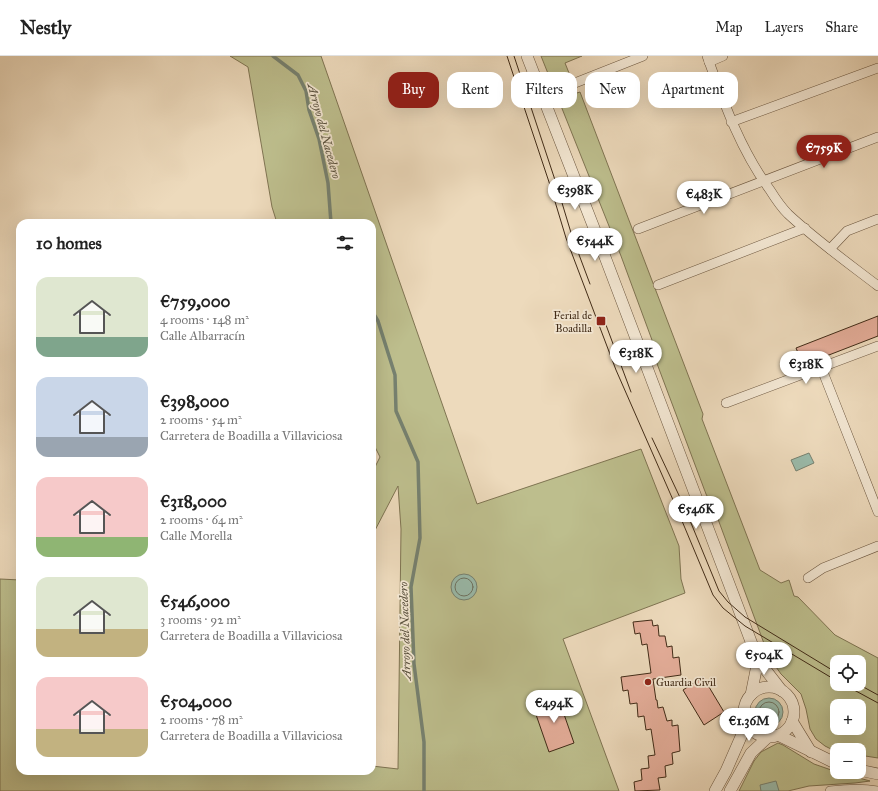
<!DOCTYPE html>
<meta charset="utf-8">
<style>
body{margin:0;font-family:"IM FELL Great Primer",serif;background:#f6f6f6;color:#222;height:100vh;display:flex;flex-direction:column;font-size:15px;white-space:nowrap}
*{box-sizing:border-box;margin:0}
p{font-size:13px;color:#767676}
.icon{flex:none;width:22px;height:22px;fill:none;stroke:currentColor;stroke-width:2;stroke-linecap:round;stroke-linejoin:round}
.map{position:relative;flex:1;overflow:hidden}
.panel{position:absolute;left:16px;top:163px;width:360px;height:556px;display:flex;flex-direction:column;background:#fff;border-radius:12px;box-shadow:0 4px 16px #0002}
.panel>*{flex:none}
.guide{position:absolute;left:388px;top:16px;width:380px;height:36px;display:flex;gap:8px}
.tools{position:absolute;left:830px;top:599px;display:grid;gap:8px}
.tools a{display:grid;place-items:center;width:36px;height:36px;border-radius:8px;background:#fff;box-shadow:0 4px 16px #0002;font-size:20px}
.price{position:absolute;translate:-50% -34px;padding:0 9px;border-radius:14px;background:#fff;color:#222;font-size:13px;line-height:26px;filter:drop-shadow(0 1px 2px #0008)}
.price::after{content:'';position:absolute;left:50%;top:24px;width:12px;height:9px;margin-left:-6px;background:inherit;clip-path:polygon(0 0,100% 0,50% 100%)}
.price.on{background:#8f2418;color:#fff}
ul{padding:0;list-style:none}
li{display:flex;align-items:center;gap:12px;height:100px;padding:0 20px}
li span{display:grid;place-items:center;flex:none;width:112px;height:80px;border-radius:12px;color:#555}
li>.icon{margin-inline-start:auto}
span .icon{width:48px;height:48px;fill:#fffc;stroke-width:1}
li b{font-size:17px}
h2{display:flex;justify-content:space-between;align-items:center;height:48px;padding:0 20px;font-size:17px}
.chip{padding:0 14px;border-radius:12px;background:#fff;box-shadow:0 4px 16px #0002;font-size:14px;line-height:36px}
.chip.on{background:#8f2418;color:#fff}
header{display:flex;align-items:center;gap:24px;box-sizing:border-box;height:56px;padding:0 20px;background:#fff;border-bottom:1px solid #e0e0e0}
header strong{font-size:19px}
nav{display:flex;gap:22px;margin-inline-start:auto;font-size:14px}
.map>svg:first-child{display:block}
.green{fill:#bdbe8d;stroke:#7f7452;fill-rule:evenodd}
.water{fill:#9abbab;stroke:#768170}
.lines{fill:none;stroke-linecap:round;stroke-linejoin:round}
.shore{stroke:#6e7361;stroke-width:1}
.stream{stroke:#768170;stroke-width:3.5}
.building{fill:#e4ad99;stroke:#412b17}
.minor-casing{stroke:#6c5740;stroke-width:10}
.tertiary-casing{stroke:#6c5740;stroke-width:12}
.minor{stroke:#f3e7d3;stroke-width:9}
.tertiary{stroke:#f3e7d3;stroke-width:11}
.tram{stroke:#412b17;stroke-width:1}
.poi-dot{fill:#8f2418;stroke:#f3e7d3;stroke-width:1.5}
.labels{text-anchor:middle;stroke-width:3.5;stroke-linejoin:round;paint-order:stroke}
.poi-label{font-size:11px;fill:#412b17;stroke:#f3e7d3;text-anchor:end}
.water-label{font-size:12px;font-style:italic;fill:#574f3c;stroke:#f3e7d3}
</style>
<header>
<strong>Nestly</strong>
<nav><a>Map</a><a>Layers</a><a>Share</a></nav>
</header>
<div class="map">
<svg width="878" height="735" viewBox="0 0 878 735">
<rect width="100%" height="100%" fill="#eddabc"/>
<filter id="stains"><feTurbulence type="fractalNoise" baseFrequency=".005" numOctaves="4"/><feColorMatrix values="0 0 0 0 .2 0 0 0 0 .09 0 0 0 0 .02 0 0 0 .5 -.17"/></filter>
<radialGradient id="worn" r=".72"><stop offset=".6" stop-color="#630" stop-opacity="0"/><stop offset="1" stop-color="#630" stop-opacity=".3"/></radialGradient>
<g class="green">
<polygon points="230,0 321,0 477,448 641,393 679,490 681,523 685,537 563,583 619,735 0,735 0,523 20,524 20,715 372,715 372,710 398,713 401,473 398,430 372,480 372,417 380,401 372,385 372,167 277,167 272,151 248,11"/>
<path d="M541,0H582L565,7L577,37L580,36L703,358L702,363L760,514L781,527L789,524L794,540L798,541L835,579L878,602V702L859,699V694H833L825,690L816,683L810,673L806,653L801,638L781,618L769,601L715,455L706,438L650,289L652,284L621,200ZM837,606H859V628H837ZM837,650H859V672H837Z"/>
<polygon points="778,687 783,689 814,708 837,716 870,725 855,727 809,730 788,735 739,735 754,705 761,696"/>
</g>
<g class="water">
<polygon points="809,397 814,407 796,415 791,404"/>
<circle cx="464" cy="531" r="13"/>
<circle cx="769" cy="656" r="14"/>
<polygon points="776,725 779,735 761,735 760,729"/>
</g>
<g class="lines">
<g class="shore">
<circle cx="464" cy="531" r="9"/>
<circle cx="769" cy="656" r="10"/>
</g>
<g class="stream">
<polyline points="273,0 298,19 306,35 309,54 319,83 328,127 331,167"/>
<polyline points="372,255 378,265 395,319 396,355 418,406 420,482 411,531 414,608 424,686 424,735"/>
</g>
</g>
<g class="building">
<polygon points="878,260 878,280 803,309 796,292"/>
<polygon points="652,564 653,570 658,569 659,580 665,580 667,591 672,590 673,602 679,601 681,619 653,623 656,644 657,644 658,652 663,651 667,665 672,664 672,670 678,669 680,695 672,697 673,708 665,710 666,721 658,722 660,734 635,735 634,726 642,724 641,713 649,712 648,700 655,699 651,673 646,674 644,660 638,661 637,647 630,648 628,634 623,635 621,621 651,617 647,588 642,589 640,577 635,578 633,566"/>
<polygon points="703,621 724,656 704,669 683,634"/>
<polygon points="558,641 574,687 549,696 533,650"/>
</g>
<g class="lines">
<g class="minor-casing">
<g id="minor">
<path d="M707,0C724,47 740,93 770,134C775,142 781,151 788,158C816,184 848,207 878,230"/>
<polyline points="709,6 723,0"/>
<polyline points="542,40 643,0"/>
<polyline points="731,66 878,12"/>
<polyline points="638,173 878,81"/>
<polyline points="830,193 847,175 878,163"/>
<polyline points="658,229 805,172"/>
<polyline points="821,311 878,456"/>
<polyline points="726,347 878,290"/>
<polyline points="808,522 823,512 878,490"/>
<path d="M830,735C847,733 862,732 878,735"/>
</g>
</g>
<g class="tertiary-casing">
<g id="tertiary">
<polyline points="527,0 594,172 758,604 782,635"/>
<circle cx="769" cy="656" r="25"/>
<polyline points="751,639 758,604"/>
<polyline points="792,665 811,696"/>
<polyline points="778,679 837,708"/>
<polyline points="859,714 878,718"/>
<polyline points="715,735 726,715 747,667"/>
<polyline points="730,735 751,697 768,681"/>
</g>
</g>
<use href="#minor" class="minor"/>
<use href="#tertiary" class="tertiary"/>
<g class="tram">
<polyline points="507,0 550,129 566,182 616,314 677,453 713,539 723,552 745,570 837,625"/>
<polyline points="514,0 556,127 572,180 590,228"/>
<polyline points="606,269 631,336"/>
<polyline points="652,382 684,450 719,535 728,546 745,561 837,617"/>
<polyline points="843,628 878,647"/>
<polyline points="858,628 878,639"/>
</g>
</g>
<g class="poi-dot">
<rect x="596" y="260" width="10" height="10" rx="2"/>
<circle cx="648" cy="626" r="4"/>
</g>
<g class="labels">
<g class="poi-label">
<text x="592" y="263">Ferial de<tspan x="592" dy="13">Boadilla</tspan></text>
<text x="656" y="630" text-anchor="start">Guardia Civil</text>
</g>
<g class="water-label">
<text transform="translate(324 75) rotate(75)" y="4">Arroyo del Nacedero</text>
<text transform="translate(405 575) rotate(-92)" y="4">Arroyo del Nacedero</text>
</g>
</g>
<rect width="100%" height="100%" filter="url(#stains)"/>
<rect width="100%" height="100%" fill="url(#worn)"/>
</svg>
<div class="tools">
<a><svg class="icon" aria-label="locate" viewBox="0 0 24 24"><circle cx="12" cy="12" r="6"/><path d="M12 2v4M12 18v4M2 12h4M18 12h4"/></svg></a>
<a>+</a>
<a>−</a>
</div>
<b class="price on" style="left:824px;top:113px">€759K</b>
<b class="price" style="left:575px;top:155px">€398K</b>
<b class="price" style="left:704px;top:159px">€483K</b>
<b class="price" style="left:595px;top:206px">€544K</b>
<b class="price" style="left:636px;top:318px">€318K</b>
<b class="price" style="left:806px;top:329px">€318K</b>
<b class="price" style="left:696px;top:474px">€546K</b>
<b class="price" style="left:764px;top:620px">€504K</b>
<b class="price" style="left:554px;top:668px">€494K</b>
<b class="price" style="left:749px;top:686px">€1.36M</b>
<div class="guide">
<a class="chip on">Buy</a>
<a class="chip">Rent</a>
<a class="chip">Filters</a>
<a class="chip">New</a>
<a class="chip">Apartment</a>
</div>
<section class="panel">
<h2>10 homes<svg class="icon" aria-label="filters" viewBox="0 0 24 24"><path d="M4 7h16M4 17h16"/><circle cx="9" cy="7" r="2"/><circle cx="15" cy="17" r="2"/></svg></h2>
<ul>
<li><span style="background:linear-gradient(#dfe7d0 75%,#7fa58c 0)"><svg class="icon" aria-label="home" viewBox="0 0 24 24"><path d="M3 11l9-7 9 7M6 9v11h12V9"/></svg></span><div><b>€759,000</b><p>4 rooms · 148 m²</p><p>Calle Albarracín</p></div></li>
<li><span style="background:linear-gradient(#c9d6e8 75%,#9aa5b1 0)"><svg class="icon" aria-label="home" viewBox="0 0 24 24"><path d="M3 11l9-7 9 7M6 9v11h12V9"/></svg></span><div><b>€398,000</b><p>2 rooms · 54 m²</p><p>Carretera de Boadilla a Villaviciosa</p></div></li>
<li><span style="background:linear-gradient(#f6c9c9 75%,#8fb573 0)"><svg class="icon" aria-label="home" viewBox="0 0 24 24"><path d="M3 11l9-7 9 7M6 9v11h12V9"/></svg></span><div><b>€318,000</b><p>2 rooms · 64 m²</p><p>Calle Morella</p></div></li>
<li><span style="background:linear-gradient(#dfe7d0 65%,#c2b280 0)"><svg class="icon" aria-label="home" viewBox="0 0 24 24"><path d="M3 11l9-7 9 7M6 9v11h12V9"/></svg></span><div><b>€546,000</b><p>3 rooms · 92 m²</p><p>Carretera de Boadilla a Villaviciosa</p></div></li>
<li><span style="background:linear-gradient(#f6c9c9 65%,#c2b280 0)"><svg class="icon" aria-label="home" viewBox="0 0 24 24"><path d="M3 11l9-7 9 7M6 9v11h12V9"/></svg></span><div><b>€504,000</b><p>2 rooms · 78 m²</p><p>Carretera de Boadilla a Villaviciosa</p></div></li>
</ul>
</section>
</div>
